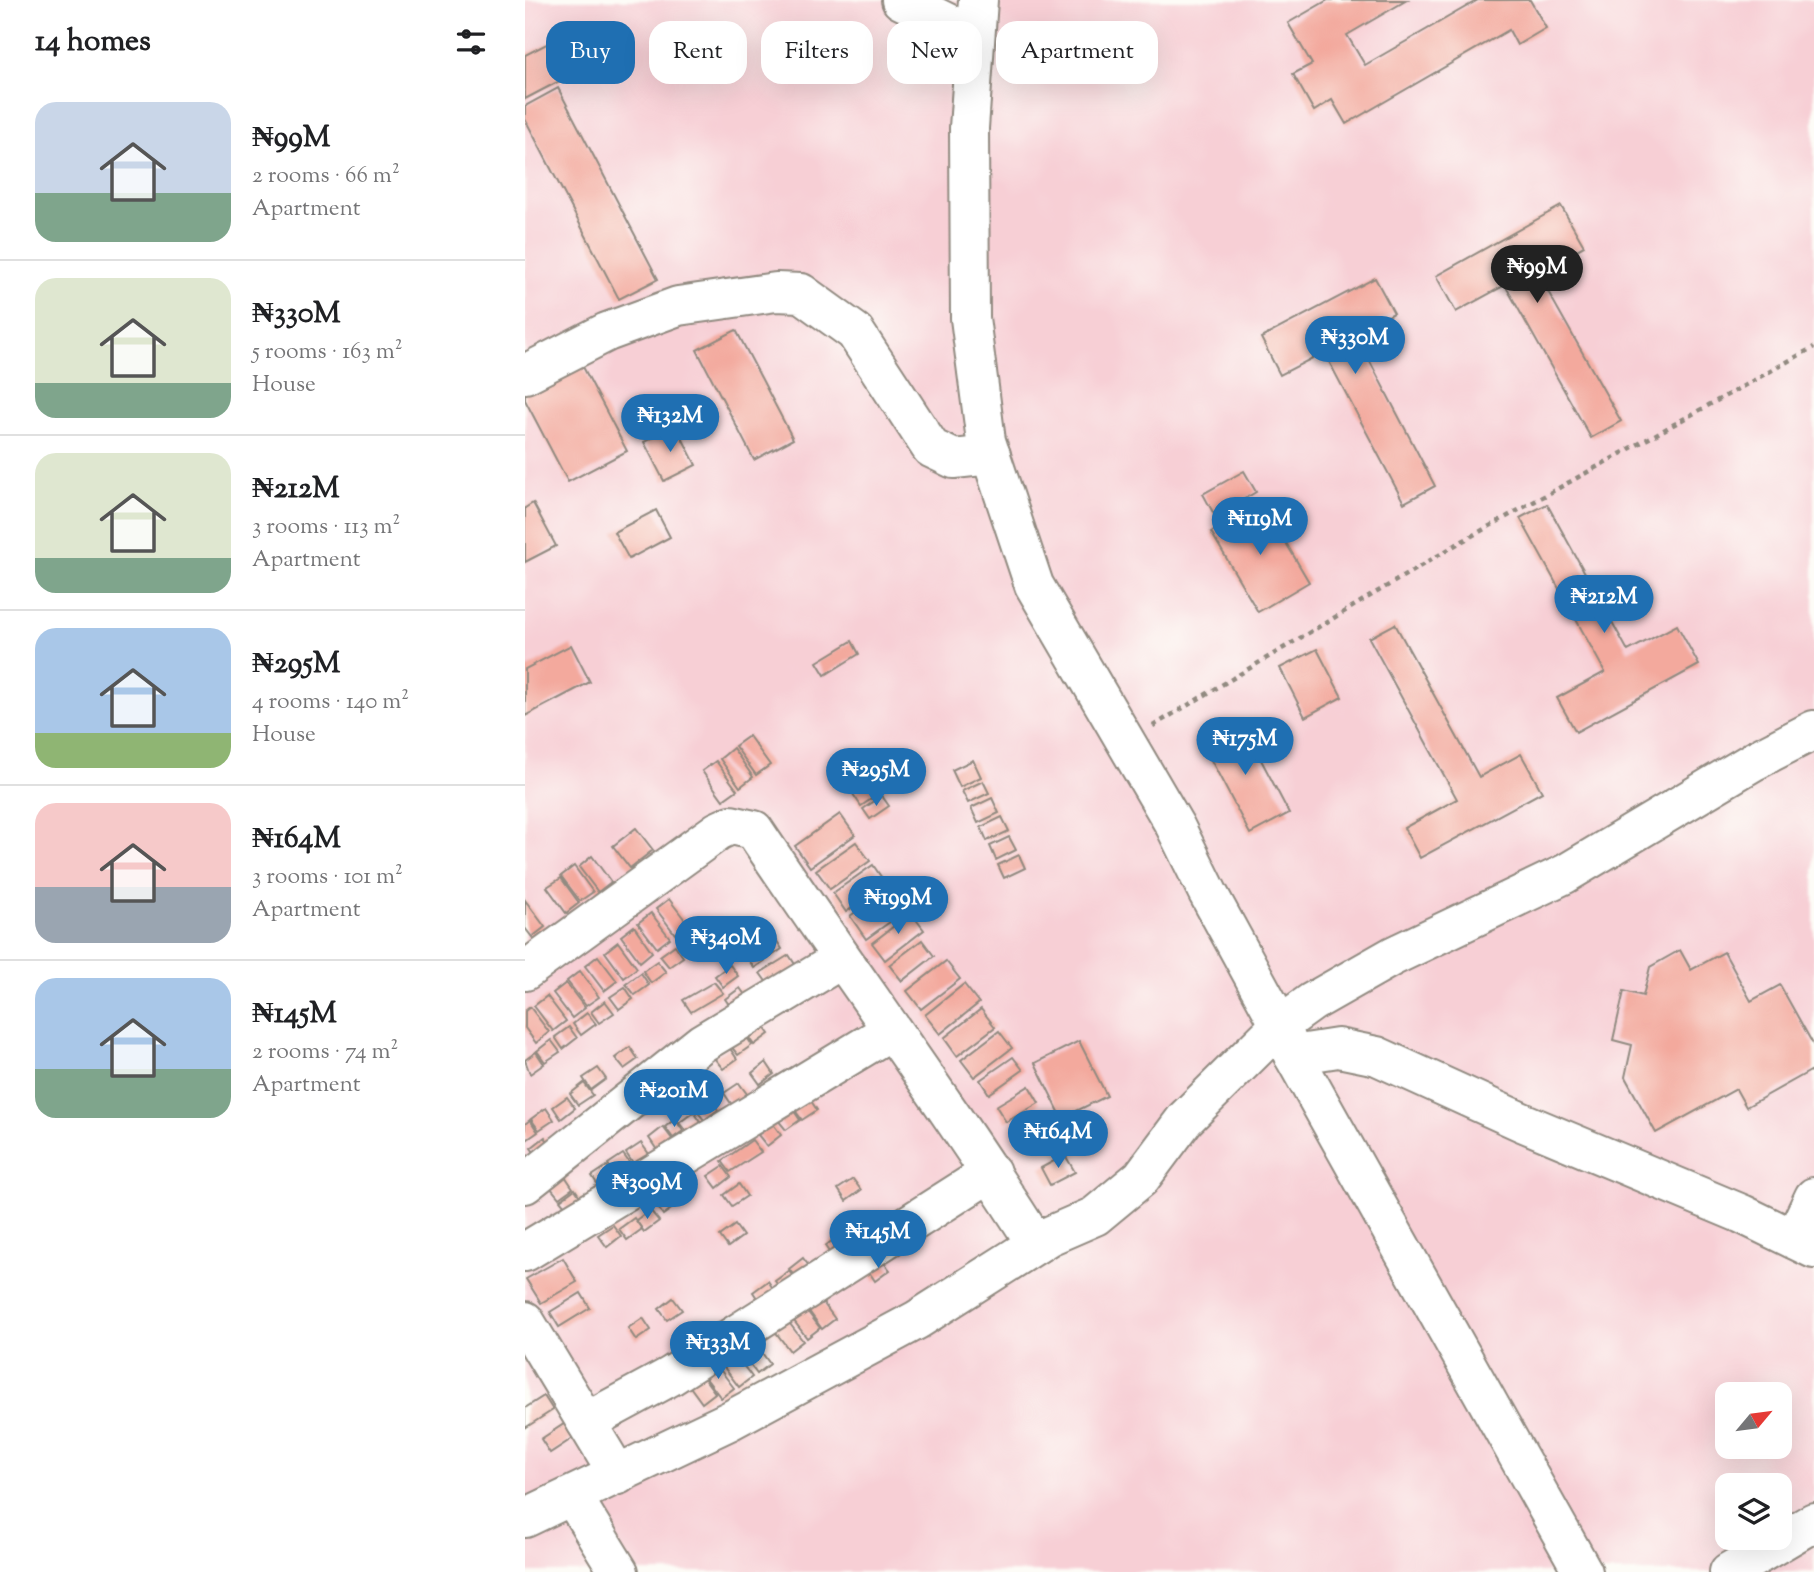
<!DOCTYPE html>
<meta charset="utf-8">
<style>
body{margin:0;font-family:"Sorts Mill Goudy",serif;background:#f6f6f6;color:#202124;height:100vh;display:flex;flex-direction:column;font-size:26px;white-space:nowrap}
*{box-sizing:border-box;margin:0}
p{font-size:23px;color:#757577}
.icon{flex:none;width:38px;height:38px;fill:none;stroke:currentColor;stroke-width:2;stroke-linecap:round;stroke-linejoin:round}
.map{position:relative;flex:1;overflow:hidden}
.details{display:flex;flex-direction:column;background:#fff;width:525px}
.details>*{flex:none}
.hud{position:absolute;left:21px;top:21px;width:665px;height:63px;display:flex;gap:14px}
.needle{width:46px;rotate:61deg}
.buttons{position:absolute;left:1190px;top:1382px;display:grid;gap:14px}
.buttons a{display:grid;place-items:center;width:77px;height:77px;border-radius:14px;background:#fff;box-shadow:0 7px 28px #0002;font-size:35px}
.price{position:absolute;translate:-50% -60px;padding:0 16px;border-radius:24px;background:#1f6fb2;color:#fff;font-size:23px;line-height:46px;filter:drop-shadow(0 2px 4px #0008)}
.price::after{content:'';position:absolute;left:50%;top:42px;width:21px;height:16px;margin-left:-10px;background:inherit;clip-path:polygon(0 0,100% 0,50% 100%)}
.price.active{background:#222;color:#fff}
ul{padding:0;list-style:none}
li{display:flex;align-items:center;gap:21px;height:175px;padding:0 35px}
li+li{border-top:2px solid #e0e0e0}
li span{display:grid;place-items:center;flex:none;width:196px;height:140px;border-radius:21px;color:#555}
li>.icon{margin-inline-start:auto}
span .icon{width:84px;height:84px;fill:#fffc;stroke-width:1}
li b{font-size:30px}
h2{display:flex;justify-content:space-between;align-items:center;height:84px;padding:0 35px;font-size:30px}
.pill{padding:0 24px;border-radius:21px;background:#fff;box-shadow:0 7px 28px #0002;font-size:24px;line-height:63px}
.pill.active{background:#1f6fb2;color:#fff}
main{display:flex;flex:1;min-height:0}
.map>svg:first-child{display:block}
.built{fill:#f7cfd5;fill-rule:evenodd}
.building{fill:#f3a99d}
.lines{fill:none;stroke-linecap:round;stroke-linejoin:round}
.minor-casing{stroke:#918a80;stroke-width:42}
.path{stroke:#918a80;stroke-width:4.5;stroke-dasharray:5 5;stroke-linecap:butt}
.minor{stroke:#fff;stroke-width:38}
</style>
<main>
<section class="details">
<h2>14 homes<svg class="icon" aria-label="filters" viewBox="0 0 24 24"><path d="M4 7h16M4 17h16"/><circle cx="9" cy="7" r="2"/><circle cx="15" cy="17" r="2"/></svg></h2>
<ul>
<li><span style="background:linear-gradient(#c9d6e8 65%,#7fa58c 0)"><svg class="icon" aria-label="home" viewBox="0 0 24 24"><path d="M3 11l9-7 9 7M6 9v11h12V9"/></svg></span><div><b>₦99M</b><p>2 rooms · 66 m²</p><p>Apartment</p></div></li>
<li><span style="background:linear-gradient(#dfe7d0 75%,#7fa58c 0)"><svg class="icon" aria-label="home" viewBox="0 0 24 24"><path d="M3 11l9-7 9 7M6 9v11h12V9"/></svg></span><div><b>₦330M</b><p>5 rooms · 163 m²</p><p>House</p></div></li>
<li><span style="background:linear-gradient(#dfe7d0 75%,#7fa58c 0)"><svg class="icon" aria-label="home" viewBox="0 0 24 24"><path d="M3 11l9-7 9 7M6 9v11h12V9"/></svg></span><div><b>₦212M</b><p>3 rooms · 113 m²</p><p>Apartment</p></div></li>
<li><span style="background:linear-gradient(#a9c7e8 75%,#8fb573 0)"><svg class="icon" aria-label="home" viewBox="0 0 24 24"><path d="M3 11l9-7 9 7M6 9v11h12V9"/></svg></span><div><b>₦295M</b><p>4 rooms · 140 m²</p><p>House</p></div></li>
<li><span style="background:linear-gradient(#f6c9c9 60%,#9aa5b1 0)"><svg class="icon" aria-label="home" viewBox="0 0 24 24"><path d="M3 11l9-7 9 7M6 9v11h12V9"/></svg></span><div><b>₦164M</b><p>3 rooms · 101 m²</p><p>Apartment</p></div></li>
<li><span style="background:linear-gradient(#a9c7e8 65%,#7fa58c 0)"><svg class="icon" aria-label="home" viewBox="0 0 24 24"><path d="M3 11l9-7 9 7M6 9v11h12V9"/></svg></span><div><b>₦145M</b><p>2 rooms · 74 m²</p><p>Apartment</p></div></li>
</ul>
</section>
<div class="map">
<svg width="1289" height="1572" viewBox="0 0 1289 1572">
<rect width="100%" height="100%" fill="#fdfcf7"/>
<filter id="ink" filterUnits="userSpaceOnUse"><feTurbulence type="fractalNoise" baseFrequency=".0143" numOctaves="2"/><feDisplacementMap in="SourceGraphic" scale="14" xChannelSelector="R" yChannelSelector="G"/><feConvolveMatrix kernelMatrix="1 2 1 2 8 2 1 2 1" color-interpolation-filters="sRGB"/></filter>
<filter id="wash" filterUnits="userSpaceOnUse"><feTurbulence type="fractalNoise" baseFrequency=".00686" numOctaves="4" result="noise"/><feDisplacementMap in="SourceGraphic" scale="28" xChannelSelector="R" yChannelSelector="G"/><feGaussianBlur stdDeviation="1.57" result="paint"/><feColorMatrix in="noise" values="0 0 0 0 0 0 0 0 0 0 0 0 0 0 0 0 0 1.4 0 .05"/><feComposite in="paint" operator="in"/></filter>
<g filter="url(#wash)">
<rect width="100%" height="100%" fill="#f7ead6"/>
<path class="built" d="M0,0H1289V1572H0ZM1202,1395H1255V1447H1202ZM1202,1486H1255V1538H1202Z"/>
<g id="blocks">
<g class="building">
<polygon points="803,0 882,0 822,35 840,65 953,0 1005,0 1021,28 992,45 984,30 821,124 807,100 789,111 768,74 787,64 763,23"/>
<polygon points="45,32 63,66 0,99 0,55"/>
<polygon points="33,88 133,279 94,299 0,119 0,106"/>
<polygon points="1036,206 1059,246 1012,272 1096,421 1066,438 980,285 931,312 911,276"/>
<polygon points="850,278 869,313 830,333 910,486 879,503 799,352 755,375 736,338"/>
<polygon points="211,330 268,439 229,460 172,350"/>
<polygon points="56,363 102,451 43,482 0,400 0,392"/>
<polygon points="151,426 171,465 139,481 119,442"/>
<polygon points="719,471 731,492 690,516 678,494"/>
<polygon points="737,502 784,582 733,612 686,532"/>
<polygon points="8,503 31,546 0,562 0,508"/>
<polygon points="1022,504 1103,651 1152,625 1174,665 1051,732 1032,698 1080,672 995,518"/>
<polygon points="131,510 145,537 104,559 89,532"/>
<polygon points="870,624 954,777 996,754 1017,792 895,858 879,828 932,799 844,638"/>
<polygon points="327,641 334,654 300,675 292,662"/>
<polygon points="46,645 65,682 0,716 0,669"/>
<polygon points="792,649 817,697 780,717 755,668"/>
<polygon points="715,720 764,813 725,834 676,741"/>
<polygon points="224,736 245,765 231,775 210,746"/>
<polygon points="208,748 228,777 215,787 195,759"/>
<polygon points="448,760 456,777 435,787 427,770"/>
<polygon points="191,761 212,790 198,800 177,771"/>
<polygon points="335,763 346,779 326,792 316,776"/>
<polygon points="347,781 355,793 336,806 328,794"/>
<polygon points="458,781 464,793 443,803 437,791"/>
<polygon points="357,796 364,806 345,819 338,809"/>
<polygon points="467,798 474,813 453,823 446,808"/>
<polygon points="315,814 330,835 285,867 270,846"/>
<polygon points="477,817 484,831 462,841 456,827"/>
<polygon points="111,828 128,850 105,868 88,846"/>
<polygon points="484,837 491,850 471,860 465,846"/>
<polygon points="331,842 345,861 305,889 291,870"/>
<polygon points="494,855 500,868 479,878 473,865"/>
<polygon points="67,856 86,882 73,892 54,867"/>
<polygon points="348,865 361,884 321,912 308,893"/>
<polygon points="49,866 68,892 55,901 36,876"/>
<polygon points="36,878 54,903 41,913 22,887"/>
<polygon points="367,887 383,909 341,939 325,916"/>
<polygon points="144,899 163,924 150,934 131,909"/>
<polygon points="0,900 20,927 7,937 0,928"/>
<polygon points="126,913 145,938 132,948 113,923"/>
<polygon points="386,913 399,930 360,960 347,943"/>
<polygon points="109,926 127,952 115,962 96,936"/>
<polygon points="248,935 257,949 229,968 220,954"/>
<polygon points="397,940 409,956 377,981 364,965"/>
<polygon points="93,942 112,968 99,978 80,952"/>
<polygon points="150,945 158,957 144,967 135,956"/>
<polygon points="1155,950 1166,970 1199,952 1226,1001 1255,985 1289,1046 1289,1069 1221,1107 1211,1089 1131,1133 1100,1077 1107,1045 1088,1040 1099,991 1118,996 1125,967"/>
<polygon points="264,955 273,969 245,987 235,973"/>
<polygon points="73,956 92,981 79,991 60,966"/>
<polygon points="132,961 141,972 126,983 118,971"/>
<polygon points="421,961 435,979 396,1009 382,991"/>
<polygon points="205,965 213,976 198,987 190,976"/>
<polygon points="55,971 74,997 61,1006 42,981"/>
<polygon points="116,973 124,985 110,995 101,984"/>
<polygon points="189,982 198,993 166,1012 158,1000"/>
<polygon points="41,983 60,1008 47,1018 28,993"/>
<polygon points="439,984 454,1003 415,1034 400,1015"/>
<polygon points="100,987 108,999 94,1009 85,997"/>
<polygon points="215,988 223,999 208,1010 200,999"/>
<polygon points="22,996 41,1021 28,1031 9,1006"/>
<polygon points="80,1001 89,1013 74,1023 66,1012"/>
<polygon points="5,1007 24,1032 11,1043 0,1028 0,1011"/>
<polygon points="456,1009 470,1027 432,1056 419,1038"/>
<polygon points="62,1013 71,1024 56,1035 48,1024"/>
<polygon points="236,1023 244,1034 229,1045 221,1034"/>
<polygon points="44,1027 52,1038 38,1049 30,1037"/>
<polygon points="474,1031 487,1048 449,1077 436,1060"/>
<polygon points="219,1033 227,1045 213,1055 204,1044"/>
<polygon points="26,1040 35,1052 20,1062 12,1051"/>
<polygon points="554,1041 582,1096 537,1118 510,1063"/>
<polygon points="105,1047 113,1059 99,1069 90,1058"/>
<polygon points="204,1047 212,1059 198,1069 189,1058"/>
<polygon points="11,1052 19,1064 5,1074 0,1060"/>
<polygon points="488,1057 498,1070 464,1094 455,1080"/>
<polygon points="241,1062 249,1074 235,1084 227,1073"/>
<polygon points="73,1068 81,1079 66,1090 58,1078"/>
<polygon points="59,1083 68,1095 53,1105 45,1094"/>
<polygon points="214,1083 222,1094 207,1105 199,1093"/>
<polygon points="504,1086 514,1103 481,1122 471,1106"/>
<polygon points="42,1097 50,1108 36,1119 28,1107"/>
<polygon points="185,1098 193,1110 179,1120 170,1109"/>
<polygon points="284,1098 292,1110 277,1120 269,1109"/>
<polygon points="21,1108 29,1120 14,1130 6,1119"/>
<polygon points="267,1108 275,1120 261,1130 252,1119"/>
<polygon points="169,1112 177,1124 163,1134 154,1123"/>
<polygon points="150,1119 158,1131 148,1138 140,1127"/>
<polygon points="5,1120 13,1132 0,1141 0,1124"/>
<polygon points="248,1124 256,1135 242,1146 233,1135"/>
<polygon points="138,1127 147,1139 132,1150 124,1138"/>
<polygon points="20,1137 28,1149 14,1159 6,1148"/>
<polygon points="227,1140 236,1152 205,1172 197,1161"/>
<polygon points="116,1143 124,1154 109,1165 101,1153"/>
<polygon points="98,1154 106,1165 91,1176 83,1164"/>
<polygon points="540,1155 550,1172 525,1185 516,1168"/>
<polygon points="82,1166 90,1177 75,1188 67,1176"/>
<polygon points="198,1166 206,1177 192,1188 183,1176"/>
<polygon points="40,1176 48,1188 34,1198 25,1187"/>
<polygon points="328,1179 336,1190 321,1201 313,1189"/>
<polygon points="214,1184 222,1196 207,1206 199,1195"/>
<polygon points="50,1189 58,1201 44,1211 35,1200"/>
<polygon points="144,1192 153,1204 138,1215 130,1203"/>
<polygon points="125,1210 134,1221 119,1232 111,1220"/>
<polygon points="354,1211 363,1222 348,1233 340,1221"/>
<polygon points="109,1218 117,1229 102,1240 94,1229"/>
<polygon points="88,1225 96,1236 82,1247 73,1235"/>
<polygon points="210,1225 218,1236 203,1247 195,1236"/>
<polygon points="334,1226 342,1238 328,1248 320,1237"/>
<polygon points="315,1235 323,1247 308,1258 300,1246"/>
<polygon points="38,1258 52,1282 16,1303 1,1279"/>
<polygon points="278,1258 287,1270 272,1280 264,1269"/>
<polygon points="356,1259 365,1270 350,1281 342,1269"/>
<polygon points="264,1271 272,1282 258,1293 250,1281"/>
<polygon points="243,1281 251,1293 236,1304 228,1292"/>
<polygon points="56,1293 65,1308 34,1327 25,1312"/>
<polygon points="291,1293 310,1319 297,1329 278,1303"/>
<polygon points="148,1298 157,1310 142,1320 134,1309"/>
<polygon points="276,1303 295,1328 282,1338 263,1313"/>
<polygon points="259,1316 278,1341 265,1351 246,1326"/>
<polygon points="118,1318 126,1330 111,1340 103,1328"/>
<polygon points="227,1339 245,1364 232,1374 213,1349"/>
<polygon points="208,1352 227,1377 214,1387 195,1362"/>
<polygon points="190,1363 209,1388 196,1398 177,1373"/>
<polygon points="171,1367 190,1393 177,1403 158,1377"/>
<polygon points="19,1396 28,1410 0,1428 0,1408"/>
<polygon points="45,1420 54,1434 25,1453 16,1439"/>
</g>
</g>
</g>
<g filter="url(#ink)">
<use href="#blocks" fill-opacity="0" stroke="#918a80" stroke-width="2"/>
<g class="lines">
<g class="minor-casing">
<g id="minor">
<polyline points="376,0 449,36"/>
<polyline points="453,0 444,128 445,318 461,441 509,585 650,826 683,893 755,1025 768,1055 1058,1572"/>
<polyline points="0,374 82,332 153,306 251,292 276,293 330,332 406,448 429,459 466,455"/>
<path d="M0,971L193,831L206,825L229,830C322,969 422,1103 511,1244"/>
<polyline points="768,1055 813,1048 852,1056 997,1122 1217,1214 1289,1249"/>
<polyline points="0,1184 177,1043 315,960"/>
<polyline points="1269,1239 1289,1197"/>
<polyline points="0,1252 365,1031"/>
<polyline points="0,1321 93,1475"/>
<polyline points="61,1422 146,1376 466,1172"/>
<polyline points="48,1497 94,1572"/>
<polyline points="0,1518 204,1421 392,1320 524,1236 570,1216 616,1178 660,1119 755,1025 787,1002 868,956 1040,874 1229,761 1289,730"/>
<polyline points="1204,1572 1289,1522"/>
</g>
</g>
<polyline class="path" points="628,726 934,543 1289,347"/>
<use href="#minor" class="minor"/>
</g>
</g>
</svg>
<div class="buttons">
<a><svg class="needle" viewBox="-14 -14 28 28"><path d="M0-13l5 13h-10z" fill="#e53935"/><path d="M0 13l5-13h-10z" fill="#757577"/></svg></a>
<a><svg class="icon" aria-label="layers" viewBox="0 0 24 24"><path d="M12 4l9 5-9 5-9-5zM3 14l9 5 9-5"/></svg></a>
</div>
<b class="price active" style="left:1012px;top:305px">₦99M</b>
<b class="price" style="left:830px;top:376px">₦330M</b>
<b class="price" style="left:145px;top:454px">₦132M</b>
<b class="price" style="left:735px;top:557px">₦119M</b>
<b class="price" style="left:1079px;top:635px">₦212M</b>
<b class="price" style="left:720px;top:777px">₦175M</b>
<b class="price" style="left:351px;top:808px">₦295M</b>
<b class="price" style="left:373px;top:936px">₦199M</b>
<b class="price" style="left:201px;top:976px">₦340M</b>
<b class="price" style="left:149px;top:1129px">₦201M</b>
<b class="price" style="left:533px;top:1170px">₦164M</b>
<b class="price" style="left:122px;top:1221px">₦309M</b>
<b class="price" style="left:353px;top:1270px">₦145M</b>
<b class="price" style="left:193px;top:1381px">₦133M</b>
<div class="hud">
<a class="pill active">Buy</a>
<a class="pill">Rent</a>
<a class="pill">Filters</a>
<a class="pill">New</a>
<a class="pill">Apartment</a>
</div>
</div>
</main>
